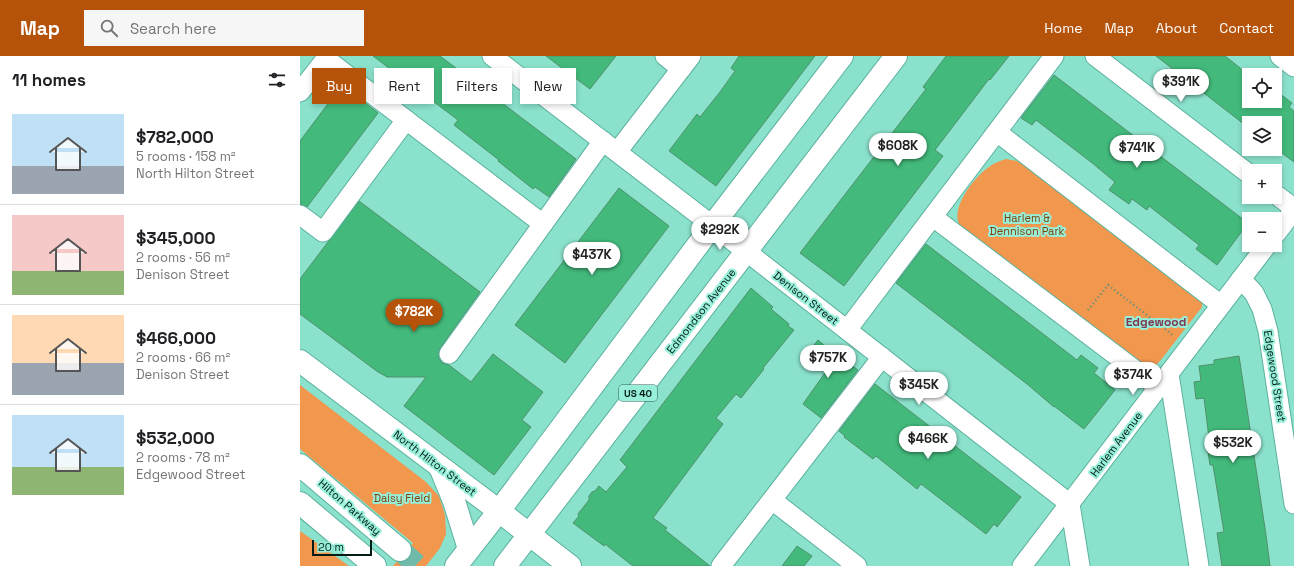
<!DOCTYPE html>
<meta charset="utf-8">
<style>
body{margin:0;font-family:"Space Grotesk",sans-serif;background:#f6f6f6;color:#202124;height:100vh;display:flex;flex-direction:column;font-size:15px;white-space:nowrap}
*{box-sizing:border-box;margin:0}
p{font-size:13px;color:#757577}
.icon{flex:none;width:22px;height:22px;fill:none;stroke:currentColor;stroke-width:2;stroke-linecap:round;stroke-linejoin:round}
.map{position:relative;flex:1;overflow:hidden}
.details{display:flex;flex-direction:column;background:#fff;width:300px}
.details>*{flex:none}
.guide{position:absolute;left:12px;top:12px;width:380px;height:36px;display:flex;gap:8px}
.fabs{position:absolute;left:942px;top:12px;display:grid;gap:8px}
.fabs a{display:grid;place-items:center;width:40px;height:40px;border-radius:0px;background:#fff;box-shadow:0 2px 6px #0003;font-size:20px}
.scale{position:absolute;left:12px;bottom:10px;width:60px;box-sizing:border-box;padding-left:4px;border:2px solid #021d17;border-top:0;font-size:11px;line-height:14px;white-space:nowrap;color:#021d17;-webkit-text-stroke:3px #97efd9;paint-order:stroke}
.price{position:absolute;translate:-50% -34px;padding:0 9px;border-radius:14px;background:#fff;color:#222;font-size:13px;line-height:26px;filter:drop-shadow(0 1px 2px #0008)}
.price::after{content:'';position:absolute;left:50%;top:24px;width:12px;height:9px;margin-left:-6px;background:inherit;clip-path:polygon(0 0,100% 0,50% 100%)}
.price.current{background:#b45309;color:#fff}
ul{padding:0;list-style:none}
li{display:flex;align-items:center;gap:12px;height:100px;padding:0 12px}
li+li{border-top:1px solid #e0e0e0}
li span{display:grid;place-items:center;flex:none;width:112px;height:80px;border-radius:0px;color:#555}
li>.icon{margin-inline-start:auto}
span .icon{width:48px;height:48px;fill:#fffc;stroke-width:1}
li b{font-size:17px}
h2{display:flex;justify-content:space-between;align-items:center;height:48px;padding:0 12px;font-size:17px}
.chip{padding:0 14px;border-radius:0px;background:#fff;box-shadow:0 2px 6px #0003;font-size:14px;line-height:36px}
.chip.current{background:#b45309;color:#fff}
header{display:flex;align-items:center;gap:24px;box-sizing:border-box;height:56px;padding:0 20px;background:#b45309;color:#fff}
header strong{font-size:19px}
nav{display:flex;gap:22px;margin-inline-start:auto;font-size:14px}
.search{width:280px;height:36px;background:#f6f6f6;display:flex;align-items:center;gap:10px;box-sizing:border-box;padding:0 14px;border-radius:0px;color:#757577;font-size:15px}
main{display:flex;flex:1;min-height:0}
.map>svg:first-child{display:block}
.green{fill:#f1974e}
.building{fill:#43ba7c;stroke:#4f916b}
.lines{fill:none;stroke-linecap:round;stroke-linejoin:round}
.major-tunnel{stroke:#6fbaa8;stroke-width:22;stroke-dasharray:22 11;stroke-linecap:butt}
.minor-casing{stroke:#5ab29e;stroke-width:21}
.major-casing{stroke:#5ab29e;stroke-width:24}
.path{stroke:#518e80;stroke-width:2.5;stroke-dasharray:1 3;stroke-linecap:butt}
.minor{stroke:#fff;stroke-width:19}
.major{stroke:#fff;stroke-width:22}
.labels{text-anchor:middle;stroke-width:4;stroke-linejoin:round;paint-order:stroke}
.shield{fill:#97efd9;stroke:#2f5c51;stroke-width:1}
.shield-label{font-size:10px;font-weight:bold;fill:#021d17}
.park-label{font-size:11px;fill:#7b4108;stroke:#97efd9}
.street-label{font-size:11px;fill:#021d17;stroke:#97efd9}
.neighbourhood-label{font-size:12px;font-weight:bold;fill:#7d3954;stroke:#97efd9}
</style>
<header>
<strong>Map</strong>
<div class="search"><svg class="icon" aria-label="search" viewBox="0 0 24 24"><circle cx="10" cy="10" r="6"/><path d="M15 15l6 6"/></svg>Search here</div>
<nav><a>Home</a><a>Map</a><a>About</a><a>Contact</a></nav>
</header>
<main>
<section class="details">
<h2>11 homes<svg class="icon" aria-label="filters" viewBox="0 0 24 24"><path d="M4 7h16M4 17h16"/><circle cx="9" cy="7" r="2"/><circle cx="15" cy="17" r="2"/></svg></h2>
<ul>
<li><span style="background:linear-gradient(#bfe0f5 65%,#9aa5b1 0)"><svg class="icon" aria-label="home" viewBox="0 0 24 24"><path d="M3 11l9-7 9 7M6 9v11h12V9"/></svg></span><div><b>$782,000</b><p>5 rooms · 158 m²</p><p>North Hilton Street</p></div></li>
<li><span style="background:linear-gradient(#f6c9c9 70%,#8fb573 0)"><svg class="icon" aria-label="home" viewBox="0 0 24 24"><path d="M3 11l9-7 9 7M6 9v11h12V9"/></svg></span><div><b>$345,000</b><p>2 rooms · 56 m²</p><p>Denison Street</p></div></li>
<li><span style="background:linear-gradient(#ffd9b3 60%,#9aa5b1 0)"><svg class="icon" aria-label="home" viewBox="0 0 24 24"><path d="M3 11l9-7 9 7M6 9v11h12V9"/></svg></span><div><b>$466,000</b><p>2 rooms · 66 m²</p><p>Denison Street</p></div></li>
<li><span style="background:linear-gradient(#bfe0f5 65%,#8fb573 0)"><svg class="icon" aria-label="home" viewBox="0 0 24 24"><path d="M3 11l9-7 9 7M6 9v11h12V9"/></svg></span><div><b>$532,000</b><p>2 rooms · 78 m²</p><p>Edgewood Street</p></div></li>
</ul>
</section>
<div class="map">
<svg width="994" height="510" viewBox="0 0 994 510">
<rect width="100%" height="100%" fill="#8ae1cc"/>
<g class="green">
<path d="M706,103L717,105L737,118L902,245V251L860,305L850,314L683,191C676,185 665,177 660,170C649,153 675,120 689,111C694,107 700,105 706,103Z"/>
<polygon points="0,329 126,426 139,440 145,459 146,478 140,492 126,510 93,510 113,487 0,393"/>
<polygon points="0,475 49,510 0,510"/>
</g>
<g class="building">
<polygon points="73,0 140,0 276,103 249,141 235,131 233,133 198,105 199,104 154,69 158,64"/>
<polygon points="246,0 316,0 290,33"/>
<polygon points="439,0 515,0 416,130 369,95 397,58 400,61 420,36 435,15 431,12"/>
<polygon points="646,0 709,0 690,24 689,23 635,94 643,100 544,230 500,197 626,33 623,31"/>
<polygon points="856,0 925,0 949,19 949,45 975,45 975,34 992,47 989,51 994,55 994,106 975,92 975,67 949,67 949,72"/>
<polygon points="754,19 948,167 917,209 896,193 899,189 849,150 847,154 832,143 829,148 809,134 815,126 791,106 736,64 732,69 721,62"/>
<polygon points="42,29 78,57 7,151 0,148 0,85"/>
<polygon points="319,132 369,170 265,307 215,269"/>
<polygon points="59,145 180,236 140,292 138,301 142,307 149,309 171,326 193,298 243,336 222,364 231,371 194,419 104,350 126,321 87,321 78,316 0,258 0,223"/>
<polygon points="626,188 777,304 781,299 798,312 794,317 815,334 784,373 754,350 754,351 727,328 596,227"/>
<polygon points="451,232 473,251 471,253 489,268 488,270 494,274 463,312 464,313 441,342 436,338 416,362 423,368 353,462 367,472 365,474 410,510 333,510 305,488 304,490 273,467 279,460 278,458 289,444 289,440 292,436 295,435 299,430 306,436 327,411 320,404"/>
<polygon points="518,284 537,300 537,299 558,314 521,362 503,348 527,314 507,298"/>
<polygon points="939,300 966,479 970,510 922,510 917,477 924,476 913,409 910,409 906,383 909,382 904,342 896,343 894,326 901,325 899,310 914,308 914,304"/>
<polygon points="575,328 721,441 697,471 694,468 686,478 621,428 617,433 576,400 573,403 544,381 545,380 539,375"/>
<polygon points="497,490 512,500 504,510 482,510"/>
</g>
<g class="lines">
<polyline class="major-tunnel" points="100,494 118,510"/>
<g class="minor-casing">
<g id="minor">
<polyline points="192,0 447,196 770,448 780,510"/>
<polyline points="365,0 381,13"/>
<polyline points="795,0 949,118"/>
<polyline points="980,0 994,11"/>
<polyline points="26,3 243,168"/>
<polyline points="0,36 28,0"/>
<polyline points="697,76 921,249"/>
<polyline points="317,96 391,0"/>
<polyline points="975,138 994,152"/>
<polyline points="0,159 23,176 106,64"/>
<polyline points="633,161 859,332"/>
<polyline points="975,179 994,154"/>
<polyline points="941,223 954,237 962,253 968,275 994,448"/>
<polyline points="547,274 754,0"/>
<polyline points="149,298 303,85"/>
<polyline points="869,318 899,510"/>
<polyline points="472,444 557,510"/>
<polyline points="421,510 582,301"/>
<polyline points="722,510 967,189"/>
</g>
</g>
<g class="major-casing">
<g id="major">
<polyline points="0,305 199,455 270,510"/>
<polyline points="0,409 100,494"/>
<polyline points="140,411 154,445 169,493"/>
<polyline points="0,447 75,510"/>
<polyline points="156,510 199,455 412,170 542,0"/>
<polyline points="205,510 596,0"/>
</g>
</g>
<polyline class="path" points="788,254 808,229 874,280"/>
<use href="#minor" class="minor"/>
<use href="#major" class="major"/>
</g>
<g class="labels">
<rect class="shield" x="319" y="329" width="38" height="16" rx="3"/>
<g class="shield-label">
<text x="338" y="341">US 40</text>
</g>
<g class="park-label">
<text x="727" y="166">Harlem &amp;<tspan x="727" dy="13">Dennison Park</tspan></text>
<text x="102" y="446">Daisy Field</text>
</g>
<g class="street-label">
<text transform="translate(506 242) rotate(38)" y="4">Denison Street</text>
<text transform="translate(401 255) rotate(-52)" y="4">Edmondson Avenue</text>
<text transform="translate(975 320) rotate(81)" y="4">Edgewood Street</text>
<text transform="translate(816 388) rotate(-53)" y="4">Harlem Avenue</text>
<text transform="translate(135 407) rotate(37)" y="4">North Hilton Street</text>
<text transform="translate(50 451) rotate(41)" y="4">Hilton Parkway</text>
</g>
<g class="neighbourhood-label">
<text x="856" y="270">Edgewood</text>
</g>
</g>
</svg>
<div class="fabs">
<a><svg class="icon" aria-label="locate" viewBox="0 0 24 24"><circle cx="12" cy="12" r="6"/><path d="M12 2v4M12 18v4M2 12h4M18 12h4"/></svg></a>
<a><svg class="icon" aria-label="layers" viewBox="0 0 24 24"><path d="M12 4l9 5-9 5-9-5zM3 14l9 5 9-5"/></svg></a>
<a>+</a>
<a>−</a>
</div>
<div class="scale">20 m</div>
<b class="price" style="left:881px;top:47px">$391K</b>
<b class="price" style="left:598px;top:111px">$608K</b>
<b class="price" style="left:837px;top:113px">$741K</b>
<b class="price" style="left:420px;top:195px">$292K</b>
<b class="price" style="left:292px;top:220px">$437K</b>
<b class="price current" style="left:114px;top:277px">$782K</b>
<b class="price" style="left:528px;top:323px">$757K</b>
<b class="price" style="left:833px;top:340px">$374K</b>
<b class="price" style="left:619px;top:350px">$345K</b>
<b class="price" style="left:628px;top:404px">$466K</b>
<b class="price" style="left:933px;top:408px">$532K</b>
<div class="guide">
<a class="chip current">Buy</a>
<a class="chip">Rent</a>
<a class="chip">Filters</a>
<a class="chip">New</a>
</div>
</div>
</main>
